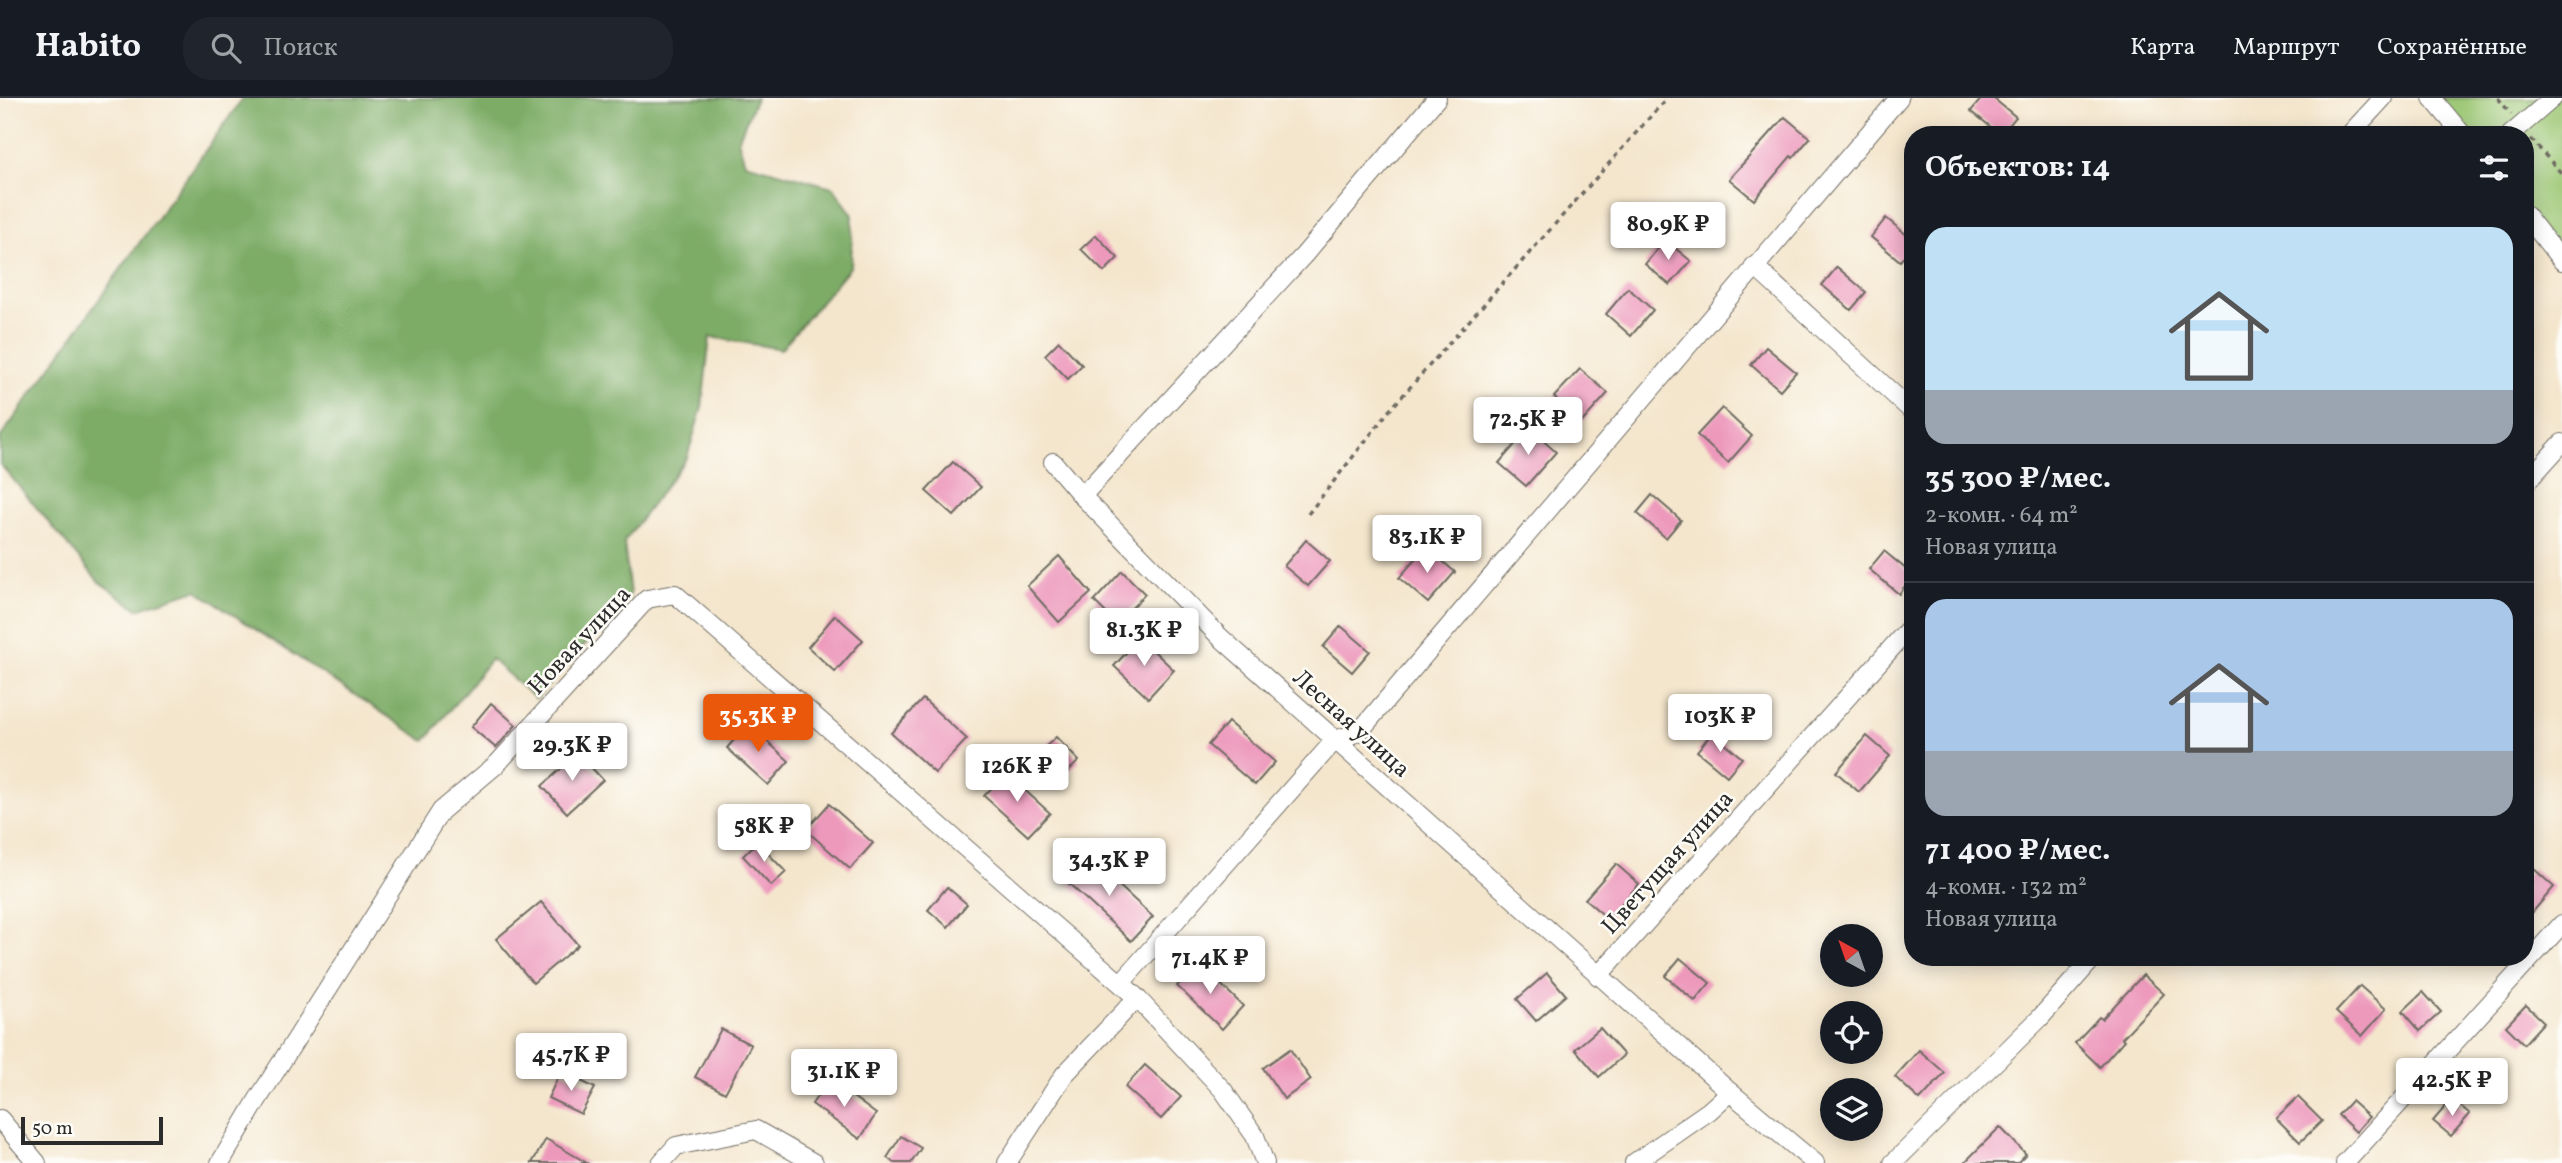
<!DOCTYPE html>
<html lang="ru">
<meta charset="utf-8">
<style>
body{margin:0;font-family:Vollkorn,serif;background:#20242c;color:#f1f3f6;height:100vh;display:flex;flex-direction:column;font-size:26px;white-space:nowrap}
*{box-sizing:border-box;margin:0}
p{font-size:23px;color:#9ea1a6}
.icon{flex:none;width:38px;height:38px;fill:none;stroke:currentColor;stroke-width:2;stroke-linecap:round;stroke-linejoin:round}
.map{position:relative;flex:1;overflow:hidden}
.drawer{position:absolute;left:1904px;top:28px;width:630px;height:840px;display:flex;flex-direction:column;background:#171b24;border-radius:28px;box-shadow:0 4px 18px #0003}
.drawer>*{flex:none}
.needle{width:46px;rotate:320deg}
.tools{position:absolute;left:1820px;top:826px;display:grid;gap:14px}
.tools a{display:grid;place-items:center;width:63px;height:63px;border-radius:50%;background:#171b24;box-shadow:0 4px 18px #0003;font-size:35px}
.scale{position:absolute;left:21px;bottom:18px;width:142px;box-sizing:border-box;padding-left:7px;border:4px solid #2b2b2b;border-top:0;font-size:19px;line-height:24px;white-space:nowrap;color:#2b2b2b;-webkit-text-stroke:5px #fdfcf7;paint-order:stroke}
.price{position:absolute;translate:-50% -60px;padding:0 16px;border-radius:7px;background:#fff;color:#222;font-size:23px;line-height:46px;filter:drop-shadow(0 2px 4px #0008)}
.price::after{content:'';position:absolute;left:50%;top:42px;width:21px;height:16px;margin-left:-10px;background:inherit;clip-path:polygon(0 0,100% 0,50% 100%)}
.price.current{background:#ea580c;color:#fff}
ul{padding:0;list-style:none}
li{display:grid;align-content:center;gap:14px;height:371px;padding:0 21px}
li+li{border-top:2px solid #363941}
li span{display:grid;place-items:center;height:217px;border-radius:21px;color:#555}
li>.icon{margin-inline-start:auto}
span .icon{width:126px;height:126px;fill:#fffc;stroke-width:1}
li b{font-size:30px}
h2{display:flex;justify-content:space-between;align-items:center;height:84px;padding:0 21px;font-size:30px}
header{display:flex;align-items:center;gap:42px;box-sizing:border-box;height:98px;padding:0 35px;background:#171b24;border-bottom:2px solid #363941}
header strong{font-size:33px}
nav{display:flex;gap:38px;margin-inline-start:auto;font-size:24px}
.search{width:490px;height:63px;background:#20242c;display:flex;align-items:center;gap:18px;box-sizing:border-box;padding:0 24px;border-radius:28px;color:#9ea1a6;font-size:26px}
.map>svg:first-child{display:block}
.green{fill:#9cc774;stroke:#647950;stroke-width:2}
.forest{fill:#7dac66;stroke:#546c48;stroke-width:2}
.building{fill:#ed99bc}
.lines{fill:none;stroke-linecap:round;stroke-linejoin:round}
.minor-casing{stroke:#716c64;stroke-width:20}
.path{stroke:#716c64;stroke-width:3.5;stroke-dasharray:5 5;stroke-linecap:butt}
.minor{stroke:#fff;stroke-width:18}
.labels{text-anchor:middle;stroke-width:5;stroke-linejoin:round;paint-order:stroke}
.street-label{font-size:24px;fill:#2b2b2b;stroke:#fdfcf7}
</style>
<header>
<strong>Habito</strong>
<div class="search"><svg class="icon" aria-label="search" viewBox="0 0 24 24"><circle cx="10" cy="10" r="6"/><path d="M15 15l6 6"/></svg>Поиск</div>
<nav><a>Карта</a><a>Маршрут</a><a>Сохранённые</a></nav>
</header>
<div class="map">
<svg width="2562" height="1065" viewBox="0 0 2562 1065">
<rect width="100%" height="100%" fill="#fdfcf7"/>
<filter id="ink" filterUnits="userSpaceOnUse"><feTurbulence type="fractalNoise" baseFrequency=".0143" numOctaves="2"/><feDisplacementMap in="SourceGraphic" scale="14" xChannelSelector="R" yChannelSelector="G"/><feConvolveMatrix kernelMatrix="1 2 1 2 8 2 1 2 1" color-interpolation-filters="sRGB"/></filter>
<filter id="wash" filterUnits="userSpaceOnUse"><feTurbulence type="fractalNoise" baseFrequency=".00686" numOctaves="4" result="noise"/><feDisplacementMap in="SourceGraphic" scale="28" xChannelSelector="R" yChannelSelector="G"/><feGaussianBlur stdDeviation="1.57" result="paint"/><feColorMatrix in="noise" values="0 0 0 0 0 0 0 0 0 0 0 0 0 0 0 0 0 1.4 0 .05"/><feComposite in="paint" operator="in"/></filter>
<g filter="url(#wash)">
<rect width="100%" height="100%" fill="#f4e6cd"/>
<polygon class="green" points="2437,0 2562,0 2562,160 2525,114 2525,37 2465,37"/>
<polygon class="forest" points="243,0 756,0 738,42 745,65 833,89 853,117 851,168 781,251 710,239 702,309 687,359 624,444 630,497 536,601 491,561 425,643 196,492 138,511 99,484 0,366 0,340"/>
<g id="blocks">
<g class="building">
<polygon points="1982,0 1993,0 2016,19 2001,37 1971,13"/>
<polygon points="1785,19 1810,40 1793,60 1791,58 1754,102 1729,81"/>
<polygon points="1886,120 1913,142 1913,148 1900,163 1871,139"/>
<polygon points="1096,137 1118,160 1104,174 1081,151"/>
<polygon points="1665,142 1691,163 1670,187 1645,166"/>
<polygon points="1837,169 1866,194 1851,212 1822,187"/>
<polygon points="1628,190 1653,212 1631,238 1606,216"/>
<polygon points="1059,243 1082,267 1068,281 1045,257"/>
<polygon points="1766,249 1796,274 1780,292 1751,267"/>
<polygon points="1580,271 1608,295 1582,324 1554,299"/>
<polygon points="1722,310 1752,338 1728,365 1697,337"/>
<polygon points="1529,330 1556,354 1526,388 1499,365"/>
<polygon points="953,364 981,389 954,418 926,393"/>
<polygon points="1652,397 1681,422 1666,440 1637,415"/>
<polygon points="1306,442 1330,463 1308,488 1284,468"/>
<polygon points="1426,449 1455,474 1428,505 1399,480"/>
<polygon points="1884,453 1913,477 1899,496 1869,471"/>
<polygon points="1059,458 1091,495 1059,524 1027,488"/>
<polygon points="1122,473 1145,496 1117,526 1094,503"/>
<polygon points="835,517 863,542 835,574 808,549"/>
<polygon points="1341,528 1370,553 1352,574 1323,549"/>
<polygon points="1140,540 1174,572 1148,600 1114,568"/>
<polygon points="923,601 967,641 935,675 891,635"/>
<polygon points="491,605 516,627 496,650 471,629"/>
<polygon points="1228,624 1275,664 1255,687 1208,647"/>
<polygon points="748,626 789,663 768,687 727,650"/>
<polygon points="1712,635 1742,660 1727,678 1697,653"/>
<polygon points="1867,638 1890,658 1859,694 1836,674"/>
<polygon points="1056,639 1079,663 1064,677 1041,653"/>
<polygon points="578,655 603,682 567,715 542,688"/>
<polygon points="1006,675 1050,715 1028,738 984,698"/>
<polygon points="829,706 873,745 850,771 806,732"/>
<polygon points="757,744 786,774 771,788 743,758"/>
<polygon points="1087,758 1153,819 1131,843 1065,782"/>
<polygon points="1616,766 1639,786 1608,821 1585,801"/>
<polygon points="2533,770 2554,789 2525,823 2525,779"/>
<polygon points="947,789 967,806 948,829 928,812"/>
<polygon points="541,804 578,847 533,885 496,841"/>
<polygon points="1680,860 1710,885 1695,903 1665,878"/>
<polygon points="1199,865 1243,908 1222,931 1177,888"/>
<polygon points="1547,875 1566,897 1536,923 1517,901"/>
<polygon points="2143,877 2164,896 2122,940 2124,942 2100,969 2075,945 2099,919 2102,921"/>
<polygon points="2360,888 2386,911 2362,938 2336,914"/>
<polygon points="2423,894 2441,914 2420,933 2403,913"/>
<polygon points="2526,907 2544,924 2524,946 2506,928"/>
<polygon points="1600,930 1624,957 1599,979 1575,951"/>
<polygon points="721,931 751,947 725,995 695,979"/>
<polygon points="1290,951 1311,982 1284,1001 1263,970"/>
<polygon points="1919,952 1945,975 1920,1002 1895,979"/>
<polygon points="1145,967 1181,999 1161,1021 1125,989"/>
<polygon points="561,973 595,990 581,1016 548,1000"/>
<polygon points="829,981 876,1016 860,1041 812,1006"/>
<polygon points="2298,999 2322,1023 2300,1044 2276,1020"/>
<polygon points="2452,1001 2470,1016 2451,1038 2433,1023"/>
<polygon points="2351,1003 2369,1019 2356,1034 2338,1017"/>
<polygon points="2000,1029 2026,1056 2017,1065 1964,1065"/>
<polygon points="901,1038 921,1050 911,1065 895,1065 887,1060"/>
<polygon points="546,1041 587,1065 532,1065"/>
</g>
</g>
</g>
<g filter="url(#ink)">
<use href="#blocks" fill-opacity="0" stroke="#716c64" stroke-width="2"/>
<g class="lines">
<g class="minor-casing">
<g id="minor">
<polyline points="2432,0 2463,37"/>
<polyline points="2349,37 2383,0"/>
<polyline points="2510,37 2553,0"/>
<polyline points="2525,116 2562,163"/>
<polyline points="1754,168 1913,314"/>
<polyline points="1053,364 1082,398 1220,539 1730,994 1815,1065"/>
<polyline points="2525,386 2562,345"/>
<polyline points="1082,398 1304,157 1437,0"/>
<polyline points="1598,878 1913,526"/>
<polyline points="0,1021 37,1065"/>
<polyline points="220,1065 258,1001 441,713 497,666 647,501 675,496 1137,900 1223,992 1255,1038 1265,1065"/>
<polyline points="661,1065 676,1048 756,1032 814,1065"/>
<polyline points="1007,1065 1064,977 1137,900 1121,885 1335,642 1359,634 1899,0"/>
<polyline points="1634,1065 1709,1013 1730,994"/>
<polyline points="1893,1065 2040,920 2094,859"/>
<polyline points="2345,1065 2562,826"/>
</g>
</g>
<g class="path">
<polyline points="2498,0 2511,16"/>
<polyline points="2531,41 2562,76"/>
<polyline points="1308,416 1389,313 1667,0"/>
</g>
<use href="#minor" class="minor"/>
</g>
</g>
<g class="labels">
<g class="street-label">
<text transform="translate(579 542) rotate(-47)" y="8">Новая улица</text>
<text transform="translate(1352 625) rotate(42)" y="8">Лесная улица</text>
<text transform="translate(1667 764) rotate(-48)" y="8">Цветущая улица</text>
</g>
</g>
</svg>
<div class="tools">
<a><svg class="needle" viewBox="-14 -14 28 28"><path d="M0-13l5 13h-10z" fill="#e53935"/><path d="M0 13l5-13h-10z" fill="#9ea1a6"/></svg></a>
<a><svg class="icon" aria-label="locate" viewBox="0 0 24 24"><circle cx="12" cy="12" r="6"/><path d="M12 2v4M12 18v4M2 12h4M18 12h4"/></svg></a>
<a><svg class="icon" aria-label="layers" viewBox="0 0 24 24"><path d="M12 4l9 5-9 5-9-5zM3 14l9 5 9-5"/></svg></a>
</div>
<div class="scale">50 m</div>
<b class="price" style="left:1668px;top:164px">80.9K ₽</b>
<b class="price" style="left:1528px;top:359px">72.5K ₽</b>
<b class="price" style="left:1427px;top:477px">83.1K ₽</b>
<b class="price" style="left:1144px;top:570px">81.3K ₽</b>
<b class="price current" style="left:758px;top:656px">35.3K ₽</b>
<b class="price" style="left:1720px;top:656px">103K ₽</b>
<b class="price" style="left:572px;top:685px">29.3K ₽</b>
<b class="price" style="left:1017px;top:706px">126K ₽</b>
<b class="price" style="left:764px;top:766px">58K ₽</b>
<b class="price" style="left:1109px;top:800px">34.3K ₽</b>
<b class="price" style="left:1210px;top:898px">71.4K ₽</b>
<b class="price" style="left:571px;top:995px">45.7K ₽</b>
<b class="price" style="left:844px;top:1011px">31.1K ₽</b>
<b class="price" style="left:2452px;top:1020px">42.5K ₽</b>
<section class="drawer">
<h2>Объектов: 14<svg class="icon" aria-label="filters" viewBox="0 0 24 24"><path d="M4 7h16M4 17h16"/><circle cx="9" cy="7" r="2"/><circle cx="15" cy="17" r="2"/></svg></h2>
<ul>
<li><span style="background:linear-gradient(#bfe0f5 75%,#9aa5b1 0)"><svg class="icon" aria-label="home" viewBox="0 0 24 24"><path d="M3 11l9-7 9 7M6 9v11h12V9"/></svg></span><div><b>35 300 ₽/мес.</b><p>2-комн. · 64 m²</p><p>Новая улица</p></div></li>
<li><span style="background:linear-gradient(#a9c7e8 70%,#9aa5b1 0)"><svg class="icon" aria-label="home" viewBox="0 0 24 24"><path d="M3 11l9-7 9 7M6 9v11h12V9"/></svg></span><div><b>71 400 ₽/мес.</b><p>4-комн. · 132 m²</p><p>Новая улица</p></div></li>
</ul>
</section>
</div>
